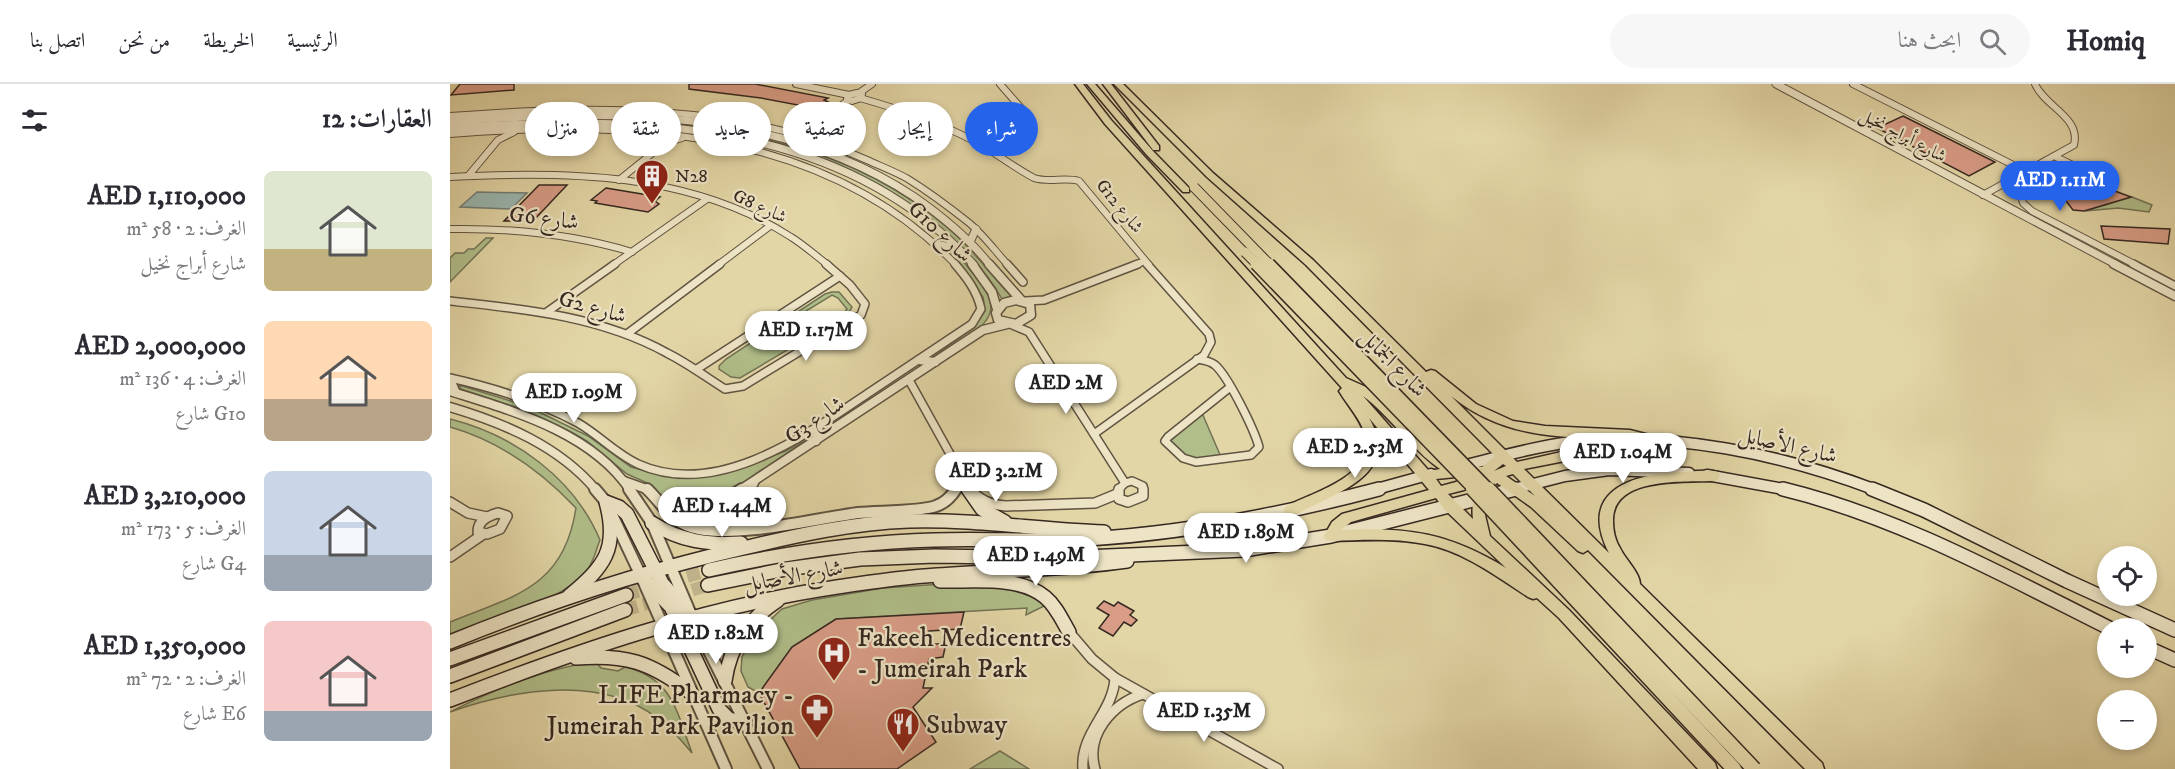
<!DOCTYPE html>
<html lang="ar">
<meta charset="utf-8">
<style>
body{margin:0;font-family:"IM FELL DW Pica",Amiri,serif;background:#f7f7f7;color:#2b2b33;direction:rtl;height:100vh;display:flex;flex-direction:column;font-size:22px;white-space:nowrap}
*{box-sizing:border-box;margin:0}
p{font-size:20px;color:#7c7c81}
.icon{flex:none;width:33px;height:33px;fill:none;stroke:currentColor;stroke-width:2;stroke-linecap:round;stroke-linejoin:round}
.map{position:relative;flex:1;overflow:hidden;direction:ltr}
.details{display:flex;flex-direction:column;background:#fff;width:450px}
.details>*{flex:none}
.top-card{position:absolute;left:18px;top:18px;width:570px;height:54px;direction:rtl;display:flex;gap:12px}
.tools{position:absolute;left:1647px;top:462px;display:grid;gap:12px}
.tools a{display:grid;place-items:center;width:60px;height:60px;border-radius:50%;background:#fff;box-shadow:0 3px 9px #0003;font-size:30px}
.price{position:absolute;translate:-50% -51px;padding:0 14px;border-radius:21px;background:#fff;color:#222;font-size:20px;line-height:39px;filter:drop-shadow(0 2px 3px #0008)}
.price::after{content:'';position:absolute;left:50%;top:36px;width:18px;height:14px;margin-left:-9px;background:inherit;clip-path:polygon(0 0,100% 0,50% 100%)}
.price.active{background:#2563eb;color:#fff}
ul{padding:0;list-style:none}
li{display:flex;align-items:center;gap:18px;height:150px;padding:0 18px}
li span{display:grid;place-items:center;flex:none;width:168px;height:120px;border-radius:9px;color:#555}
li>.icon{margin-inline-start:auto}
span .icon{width:72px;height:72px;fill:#fffc;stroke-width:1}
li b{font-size:26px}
h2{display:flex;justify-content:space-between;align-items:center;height:72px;padding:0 18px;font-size:26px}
.chip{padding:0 21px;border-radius:27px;background:#fff;box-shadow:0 3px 9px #0003;font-size:21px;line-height:54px}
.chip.active{background:#2563eb;color:#fff}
header{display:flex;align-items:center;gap:36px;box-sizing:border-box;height:84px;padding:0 30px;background:#fff;border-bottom:2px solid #e1e1e2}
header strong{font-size:28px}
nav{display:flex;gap:33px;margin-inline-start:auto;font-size:21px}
.search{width:420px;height:54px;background:#f7f7f7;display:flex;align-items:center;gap:15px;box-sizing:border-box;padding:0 21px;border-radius:33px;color:#7c7c81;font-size:22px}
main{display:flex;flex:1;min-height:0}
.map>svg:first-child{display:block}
.green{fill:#b0be89;stroke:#727355;stroke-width:1.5;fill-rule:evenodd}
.water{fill:#99b7b1;stroke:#717e77;stroke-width:1.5}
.building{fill:#d99d87;stroke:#352821;stroke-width:1.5}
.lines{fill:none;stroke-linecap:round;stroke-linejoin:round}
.secondary-tunnel{stroke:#c0b38b;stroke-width:13;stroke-dasharray:13 6;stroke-linecap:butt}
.minor-far2-casing{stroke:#605442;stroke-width:8}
.minor-far1-casing{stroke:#605442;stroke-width:10}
.minor-casing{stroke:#605442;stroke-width:12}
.tertiary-far2-casing{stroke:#605442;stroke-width:9}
.tertiary-far1-casing{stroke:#605442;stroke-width:11}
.tertiary-casing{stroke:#605442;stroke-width:14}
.secondary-far1-casing{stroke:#352821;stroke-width:13}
.secondary-casing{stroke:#352821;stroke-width:16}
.primary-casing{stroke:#352821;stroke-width:3}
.minor-far2{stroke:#ede4c5;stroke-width:6}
.minor-far1{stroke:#ede4c5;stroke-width:7}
.minor{stroke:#ede4c5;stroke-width:9}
.tertiary-far2{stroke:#ede4c5;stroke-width:7}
.tertiary-far1{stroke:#ede4c5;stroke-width:8}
.tertiary{stroke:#ede4c5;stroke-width:10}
.secondary-far1{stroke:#ede4c5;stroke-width:10}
.secondary{stroke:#ede4c5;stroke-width:13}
.primary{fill:#e3d6a6;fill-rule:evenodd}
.primary-bridge-far2-casing{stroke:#352821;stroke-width:11;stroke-linecap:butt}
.primary-bridge-far1-casing{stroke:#352821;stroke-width:14;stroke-linecap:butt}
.primary-bridge-casing{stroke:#352821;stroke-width:17;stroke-linecap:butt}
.primary-bridge-far2{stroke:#e3d6a6;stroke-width:9}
.primary-bridge-far1{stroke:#e3d6a6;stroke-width:11}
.primary-bridge{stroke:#e3d6a6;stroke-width:14}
.labels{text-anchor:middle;stroke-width:4.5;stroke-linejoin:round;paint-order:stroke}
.far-street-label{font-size:18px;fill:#352821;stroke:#ede4c5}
.far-poi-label{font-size:18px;fill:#352821;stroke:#ede4c5;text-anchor:start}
.street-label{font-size:22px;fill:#352821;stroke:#ede4c5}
.near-poi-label{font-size:27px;fill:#352821;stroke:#ede4c5;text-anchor:start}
</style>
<header>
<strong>Homiq</strong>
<div class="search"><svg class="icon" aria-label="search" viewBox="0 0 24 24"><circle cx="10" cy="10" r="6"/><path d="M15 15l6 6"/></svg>ابحث هنا</div>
<nav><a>الرئيسية</a><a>الخريطة</a><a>من نحن</a><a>اتصل بنا</a></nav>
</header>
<main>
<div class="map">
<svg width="1725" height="685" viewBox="0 0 1725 685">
<rect width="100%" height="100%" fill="#e3d6a6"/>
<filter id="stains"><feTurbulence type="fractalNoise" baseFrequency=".00333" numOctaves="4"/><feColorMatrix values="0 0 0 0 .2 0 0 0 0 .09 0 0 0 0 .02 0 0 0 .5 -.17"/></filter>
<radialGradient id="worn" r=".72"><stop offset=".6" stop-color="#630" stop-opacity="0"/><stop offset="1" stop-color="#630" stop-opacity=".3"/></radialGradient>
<g class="green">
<path d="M155,33C281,43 400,59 499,145C523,165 540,190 561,212L552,215C536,186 512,162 486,140C354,28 163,29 0,43V40L36,37Z"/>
<polygon points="1682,113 1702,121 1699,128 1668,124 1635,127"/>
<polygon points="36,154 43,154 0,198 0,174 5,169 14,169 18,165 24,165"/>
<path d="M499,165C509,169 515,180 522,188C550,220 547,235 512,257C502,263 493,270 483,273L523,244L535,227L533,213L496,166Z"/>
<path d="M382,208H389L402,223L398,230L290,294L281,293L269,285V282L276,275L375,210ZM382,211L388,214L397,225L393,231L358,252L338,238Z"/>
<polygon points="9,301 77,322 138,352 181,383 210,391 227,392 295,382 336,367 362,352 266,417 234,426 227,426 220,423 202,401 177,390 137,357 123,349 74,326 11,305"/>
<polygon points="752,329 771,373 740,375 720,357"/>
<path d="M0,335C64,351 124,394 150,456C146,465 144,478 137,486C111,519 40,537 0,552V538C64,512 114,504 126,424C91,387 49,357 0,343Z"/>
<path d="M507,499C539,502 570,501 596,521L576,531L577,524L386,535L342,563L309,609L298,603L291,587L292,573L304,551L332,525L362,516L433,504Z"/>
<path d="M146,578L151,584L168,587L175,583C223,594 227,629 242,669C231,656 221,644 207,634C150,590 62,606 0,628C43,606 99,583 146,578Z"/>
<polygon points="550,667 579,685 520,685"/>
</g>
<polygon class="water" points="27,108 77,109 61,125 10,123"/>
<g class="building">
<polygon points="10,0 64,0 64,6 1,11"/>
<polygon points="239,0 305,0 378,14 374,16 378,18 369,25 311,14 239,5"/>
<polygon points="1453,32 1545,78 1519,92 1427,44"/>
<polygon points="89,101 117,101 83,137 54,137"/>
<polygon points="1654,103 1681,113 1634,127 1623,126 1613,113"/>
<polygon points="156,104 210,113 205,117 209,120 198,128 145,119 147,117 141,116"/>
<polygon points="1651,142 1720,145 1718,160 1654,155"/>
<polygon points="654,517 664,522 668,518 684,527 680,531 687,536 681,542 674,538 663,552 649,544 659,531 647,524"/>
<polygon points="514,528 510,545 479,547 477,561 496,559 493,573 479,575 473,604 482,604 463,623 486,658 447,685 350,685 309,609 342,563 386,535"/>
</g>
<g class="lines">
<g class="secondary-tunnel">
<polyline points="219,498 259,486"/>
<polyline points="176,511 204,502"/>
<polyline points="224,512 258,501"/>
<polyline points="175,526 209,516"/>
</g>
<g class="minor-far2-casing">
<g id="minor-far2">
<polyline points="346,0 399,11"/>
<polyline points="1403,0 1577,88"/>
<polygon points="407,9 412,10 411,14 402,17 397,15 399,11"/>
<polyline points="409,9 422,0"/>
<path d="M410,14C449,25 488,38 524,57C545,68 563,83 584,94C599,99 614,93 629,97L699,181"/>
<path d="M0,32C139,22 287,17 417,76C430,82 446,88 458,95C479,108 499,123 518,138C533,150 545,167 558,181"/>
<polyline points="342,48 363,41 399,16"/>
<path d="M0,50C178,36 374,43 506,181"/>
<polyline points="529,60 573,44 579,38 578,32 550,0"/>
<path d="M1606,73L1629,84C1608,89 1586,94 1571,111L1573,119L1582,127L1686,181"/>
<polyline points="18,92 48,56 64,48"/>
<path d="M0,93C115,87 241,88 341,153C354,161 366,172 378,181"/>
<polyline points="169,96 215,59 232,54"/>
<path d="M1533,111L1624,61C1631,33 1595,23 1585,0"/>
<path d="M0,145C62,144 122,150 182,168"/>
<polyline points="163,181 257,115"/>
<polyline points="268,181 320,142"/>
<polyline points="684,181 695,177"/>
</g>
</g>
<g class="minor-far1-casing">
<g id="minor-far1">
<polyline points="376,180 400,201 415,220 411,231 395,240"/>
<polyline points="557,180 573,198"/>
<polyline points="1683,180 1725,202"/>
<path d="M0,217C74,225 150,232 217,269C237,279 256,293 275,305L293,302L398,238"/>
<polyline points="575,217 594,216 688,180"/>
<polyline points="97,228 165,180"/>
<polyline points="560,240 579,248 675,399"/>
<polyline points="177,250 270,180"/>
<path d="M747,275C753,276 760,277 765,281C778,292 804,345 809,363L801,371L746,378L733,374L715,357L718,353L779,304"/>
<polyline points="247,285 390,192"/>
<path d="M0,294C44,304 88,317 128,339C149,351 166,370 188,380C268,416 357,350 420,308C454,285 488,263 522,240L531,225C527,207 517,194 505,180"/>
<polyline points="459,296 520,406"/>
<polyline points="644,350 754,271 761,258 759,250 697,180"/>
<polyline points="668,406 675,399 682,397 693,402 693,406"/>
</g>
</g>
<g class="minor-casing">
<g id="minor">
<path d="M519,405C530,416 540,421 556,422L645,419L667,410"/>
<polyline points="669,405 669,415 678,418 693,412 693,405"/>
<polyline points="0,418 18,429 37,433"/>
<path d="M48,429L57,432L50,445L37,450L28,448C28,436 38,432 48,429Z"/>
<polyline points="0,473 32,451"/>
<polyline points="619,548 642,575 665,594 828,685"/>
<path d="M633,685C630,649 663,629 665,594"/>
<path d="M645,685C635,651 662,620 693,610"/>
</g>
</g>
<g class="tertiary-far2-casing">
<g id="tertiary-far2">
<polyline points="1326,0 1667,181"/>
<path d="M0,38C156,25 327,23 463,112C492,132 518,153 540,181"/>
<path d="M2,44C184,31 392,34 524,181"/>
<polyline points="520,158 526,145"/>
<polyline points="485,160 506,164"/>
</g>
</g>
<g class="tertiary-far1-casing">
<g id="tertiary-far1">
<polyline points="522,180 542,208 547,225"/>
<polyline points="539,180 571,216"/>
<polyline points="1664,180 1725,212"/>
<polygon points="566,216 580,220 581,231 566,240 548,236 546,229 554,219"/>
<polyline points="469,276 485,278"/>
<polyline points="0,295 5,307"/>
<path d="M0,307C63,327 141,348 180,406"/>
<path d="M0,323C54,339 109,362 146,406"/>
<polyline points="366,357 369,341"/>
<polyline points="501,377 505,406"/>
<polyline points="174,397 199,406"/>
<polyline points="290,406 533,246 557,240"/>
<polyline points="300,406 304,399"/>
</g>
</g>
<g class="tertiary-casing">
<g id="tertiary">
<polyline points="145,405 156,418 191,492 276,685"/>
<polyline points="179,405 202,439 242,533 318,685"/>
<path d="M197,405C215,422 221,440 249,445C293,453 363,435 408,429C428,427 470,428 486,422C495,419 501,413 506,405"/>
<path d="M301,405C293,423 300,436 318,443"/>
<path d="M221,433C253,428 265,422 292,405"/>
</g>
</g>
<g class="secondary-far1-casing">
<g id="secondary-far1">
<path d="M1008,383C1045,374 1082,363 1120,358C1222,347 1331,370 1426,406"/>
<polyline points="1257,391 1339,406"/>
<polyline points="517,403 518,406"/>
<polyline points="923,406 981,390"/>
<polyline points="1060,406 1115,392 1159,386 1239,389"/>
</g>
</g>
<g class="secondary-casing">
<g id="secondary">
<polyline points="518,405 532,425 555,438"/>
<path d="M1333,405C1448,433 1553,491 1659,544"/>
<polyline points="1422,405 1474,426 1617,497 1725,546"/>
<path d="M202,439C230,457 258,461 291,459"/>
<path d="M259,486C333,469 408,458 484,456C535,454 587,458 638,455C737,449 834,430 929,405"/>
<polyline points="191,492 221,523 269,625 279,635 296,639"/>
<path d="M490,497C522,498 568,491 595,513C606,522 612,536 619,548"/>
<polyline points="258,501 336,485 410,475 485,472 612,474 794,466 881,452 1066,405"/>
<path d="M119,512C154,483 169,465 156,418L169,423L177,430L212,499L242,533"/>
<path d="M0,558C95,519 193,487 294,464C348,451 403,439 459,437C524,435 589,446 654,448"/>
<polyline points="1696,563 1725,576"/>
<path d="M126,574C176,570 200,578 240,608"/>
<polyline points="0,575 176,511"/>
<polyline points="0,592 175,526"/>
<path d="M275,597C280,561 298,536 328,516"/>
<path d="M0,616C126,567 253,523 387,503C420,498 454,493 487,491C550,486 614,486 677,477"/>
</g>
</g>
<g class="primary-casing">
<g id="primary">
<path d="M625,0H633L661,36L896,294L916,303L930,313L981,364L1007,383H1032L1045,372L856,181L757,93L664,0H673L763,89L863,176L976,288L981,286L985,287L1026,320L1063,337L1095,342L1180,346L1219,356L1221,359L1219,362L1211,365L1120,376L1074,385L1159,469C1129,410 1175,392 1226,388C1239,388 1256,385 1268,388L1270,392L1268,396L1264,397C1232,398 1162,393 1163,437C1163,447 1165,456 1170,464C1175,475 1190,489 1190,500L1372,679L1374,685H1355L1138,466L1133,469L1128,467L1081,423L1047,399L1039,407L1036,417L1035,431L1040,452L1119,526L1265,679L1267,685H1248L1109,534L1087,514L1083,515L1078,513C1046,492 1013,467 975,460C944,454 912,456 881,457L876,456L874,452L882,438L892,430L979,406L919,334C953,392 883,409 845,431L840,432L835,431L834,427L835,423C863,408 925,393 915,351C911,335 897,321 889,307L892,304L655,40ZM913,312C941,333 961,365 990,385L979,387ZM1001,312C1057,357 1113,352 1180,356L1190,358L1120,366L1067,378ZM1053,380L1056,382L1044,387ZM1063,390L1085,412L1056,392ZM1016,392L1006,398L991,402L986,395ZM1035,394C1025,405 1021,419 1023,435L998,410L1014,406ZM986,414L994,425L1056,484C999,449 958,443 891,446L901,438Z"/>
<polygon points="637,0 645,0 702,66 739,104 739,108 733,108 696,70"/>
<polygon points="653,0 661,0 709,62 709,66 703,66"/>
</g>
</g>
<use href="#minor-far2" class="minor-far2"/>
<use href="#minor-far1" class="minor-far1"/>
<use href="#minor" class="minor"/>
<use href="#tertiary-far2" class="tertiary-far2"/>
<use href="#tertiary-far1" class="tertiary-far1"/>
<use href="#tertiary" class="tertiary"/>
<use href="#secondary-far1" class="secondary-far1"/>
<use href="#secondary" class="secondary"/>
<use href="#primary" class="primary"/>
<g class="primary-bridge-far2-casing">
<g id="primary-bridge-far2">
<polyline points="744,103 820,181"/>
<polyline points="795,168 808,181"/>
</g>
</g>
<g class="primary-bridge-far1-casing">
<g id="primary-bridge-far1">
<polyline points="806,180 1025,406"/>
<polyline points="819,180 1039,406"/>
</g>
</g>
<g class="primary-bridge-casing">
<g id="primary-bridge">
<polyline points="1023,405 1284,685"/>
<polyline points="1038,405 1304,685"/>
</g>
</g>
<use href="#primary-bridge-far2" class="primary-bridge-far2"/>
<use href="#primary-bridge-far1" class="primary-bridge-far1"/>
<use href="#primary-bridge" class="primary-bridge"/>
</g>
<defs>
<g id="building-pin" transform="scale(1.725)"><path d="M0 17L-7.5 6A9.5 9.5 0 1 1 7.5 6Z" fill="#8f2418" stroke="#ede4c5"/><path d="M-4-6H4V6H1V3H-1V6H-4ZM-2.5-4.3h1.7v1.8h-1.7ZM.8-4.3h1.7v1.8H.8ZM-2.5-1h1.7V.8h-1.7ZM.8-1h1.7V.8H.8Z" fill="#fff"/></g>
<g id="hospital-pin" transform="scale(1.725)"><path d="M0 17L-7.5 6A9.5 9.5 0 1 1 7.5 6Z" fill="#8f2418" stroke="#ede4c5"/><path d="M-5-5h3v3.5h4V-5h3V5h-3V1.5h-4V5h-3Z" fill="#fff"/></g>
<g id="pharmacy-pin" transform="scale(1.725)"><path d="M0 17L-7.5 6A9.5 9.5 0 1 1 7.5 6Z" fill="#8f2418" stroke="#ede4c5"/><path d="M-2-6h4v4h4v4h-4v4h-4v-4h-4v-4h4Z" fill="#fff"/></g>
<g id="restaurant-pin" transform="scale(1.725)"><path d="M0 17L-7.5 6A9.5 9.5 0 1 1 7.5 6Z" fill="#8f2418" stroke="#ede4c5"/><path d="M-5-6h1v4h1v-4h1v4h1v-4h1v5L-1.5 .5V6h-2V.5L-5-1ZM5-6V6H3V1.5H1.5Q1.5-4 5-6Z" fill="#fff"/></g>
</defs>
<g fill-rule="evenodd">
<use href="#building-pin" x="202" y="92"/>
<use href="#hospital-pin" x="384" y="569"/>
<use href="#pharmacy-pin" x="367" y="626"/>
<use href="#restaurant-pin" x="453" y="640"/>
</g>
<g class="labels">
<g class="far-street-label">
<text transform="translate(1453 51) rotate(28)" y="6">شارع أبراج نخيل</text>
<text transform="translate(310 122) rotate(25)" y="6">G8 شارع</text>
<text transform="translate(670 122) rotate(51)" y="6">G12 شارع</text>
</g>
<g class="far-poi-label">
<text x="225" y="98">N28</text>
</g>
<g class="street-label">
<text transform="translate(94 133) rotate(7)" y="8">G6 شارع</text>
<text transform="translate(491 147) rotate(43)" y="8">G10 شارع</text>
<text transform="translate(143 222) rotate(16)" y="8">G2 شارع</text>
<text transform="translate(944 278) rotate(46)" y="8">شارع الجمايل</text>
<text transform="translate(364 335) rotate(-34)" y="8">G3 شارع</text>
<text transform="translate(1338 360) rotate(13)" y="8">شارع الأصايل</text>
<text transform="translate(343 491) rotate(-10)" y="8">شارع الأصايل</text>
</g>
<g class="near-poi-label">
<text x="407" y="562">Fakeeh Medicentres<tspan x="407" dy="31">- Jumeirah Park</tspan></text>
<text x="344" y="619" text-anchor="end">LIFE Pharmacy -<tspan x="344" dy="31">Jumeirah Park Pavilion</tspan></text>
<text x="476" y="649">Subway</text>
</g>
</g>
<rect width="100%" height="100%" filter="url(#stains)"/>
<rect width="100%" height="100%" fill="url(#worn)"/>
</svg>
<div class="tools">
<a><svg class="icon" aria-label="locate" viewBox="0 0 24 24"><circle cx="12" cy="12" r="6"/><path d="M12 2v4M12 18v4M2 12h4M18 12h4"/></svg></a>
<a>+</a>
<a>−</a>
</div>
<b class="price active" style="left:1610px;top:128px">AED 1.11M</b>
<b class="price" style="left:356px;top:278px">AED 1.17M</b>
<b class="price" style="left:616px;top:331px">AED 2M</b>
<b class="price" style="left:124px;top:340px">AED 1.09M</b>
<b class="price" style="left:905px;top:395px">AED 2.53M</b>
<b class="price" style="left:1173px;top:400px">AED 1.04M</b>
<b class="price" style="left:546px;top:419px">AED 3.21M</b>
<b class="price" style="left:272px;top:454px">AED 1.44M</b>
<b class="price" style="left:796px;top:480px">AED 1.89M</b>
<b class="price" style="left:586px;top:503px">AED 1.49M</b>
<b class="price" style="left:266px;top:581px">AED 1.82M</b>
<b class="price" style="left:754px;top:659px">AED 1.35M</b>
<div class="top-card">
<a class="chip active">شراء</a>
<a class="chip">إيجار</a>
<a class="chip">تصفية</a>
<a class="chip">جديد</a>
<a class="chip">شقة</a>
<a class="chip">منزل</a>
</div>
</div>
<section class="details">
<h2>العقارات: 12<svg class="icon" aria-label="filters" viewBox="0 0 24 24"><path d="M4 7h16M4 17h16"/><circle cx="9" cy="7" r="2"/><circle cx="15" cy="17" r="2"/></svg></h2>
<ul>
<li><span style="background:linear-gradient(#dfe7d0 65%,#c2b280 0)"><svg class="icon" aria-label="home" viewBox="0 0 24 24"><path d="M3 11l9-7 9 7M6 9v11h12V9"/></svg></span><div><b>AED 1,110,000</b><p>الغرف: 2 · 58 m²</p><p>شارع أبراج نخيل</p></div></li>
<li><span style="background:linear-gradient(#ffd9b3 65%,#b9a48a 0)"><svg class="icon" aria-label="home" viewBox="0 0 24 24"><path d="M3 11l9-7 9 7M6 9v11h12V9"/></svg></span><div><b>AED 2,000,000</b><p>الغرف: 4 · 136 m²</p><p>G10 شارع</p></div></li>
<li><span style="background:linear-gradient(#c9d6e8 70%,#9aa5b1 0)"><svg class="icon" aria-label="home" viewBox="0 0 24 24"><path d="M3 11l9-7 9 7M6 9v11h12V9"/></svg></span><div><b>AED 3,210,000</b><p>الغرف: 5 · 173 m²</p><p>G4 شارع</p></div></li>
<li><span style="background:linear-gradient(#f6c9c9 75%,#9aa5b1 0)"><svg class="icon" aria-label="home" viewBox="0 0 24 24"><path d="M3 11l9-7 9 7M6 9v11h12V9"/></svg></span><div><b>AED 1,350,000</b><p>الغرف: 2 · 72 m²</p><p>E6 شارع</p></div></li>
</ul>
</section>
</main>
